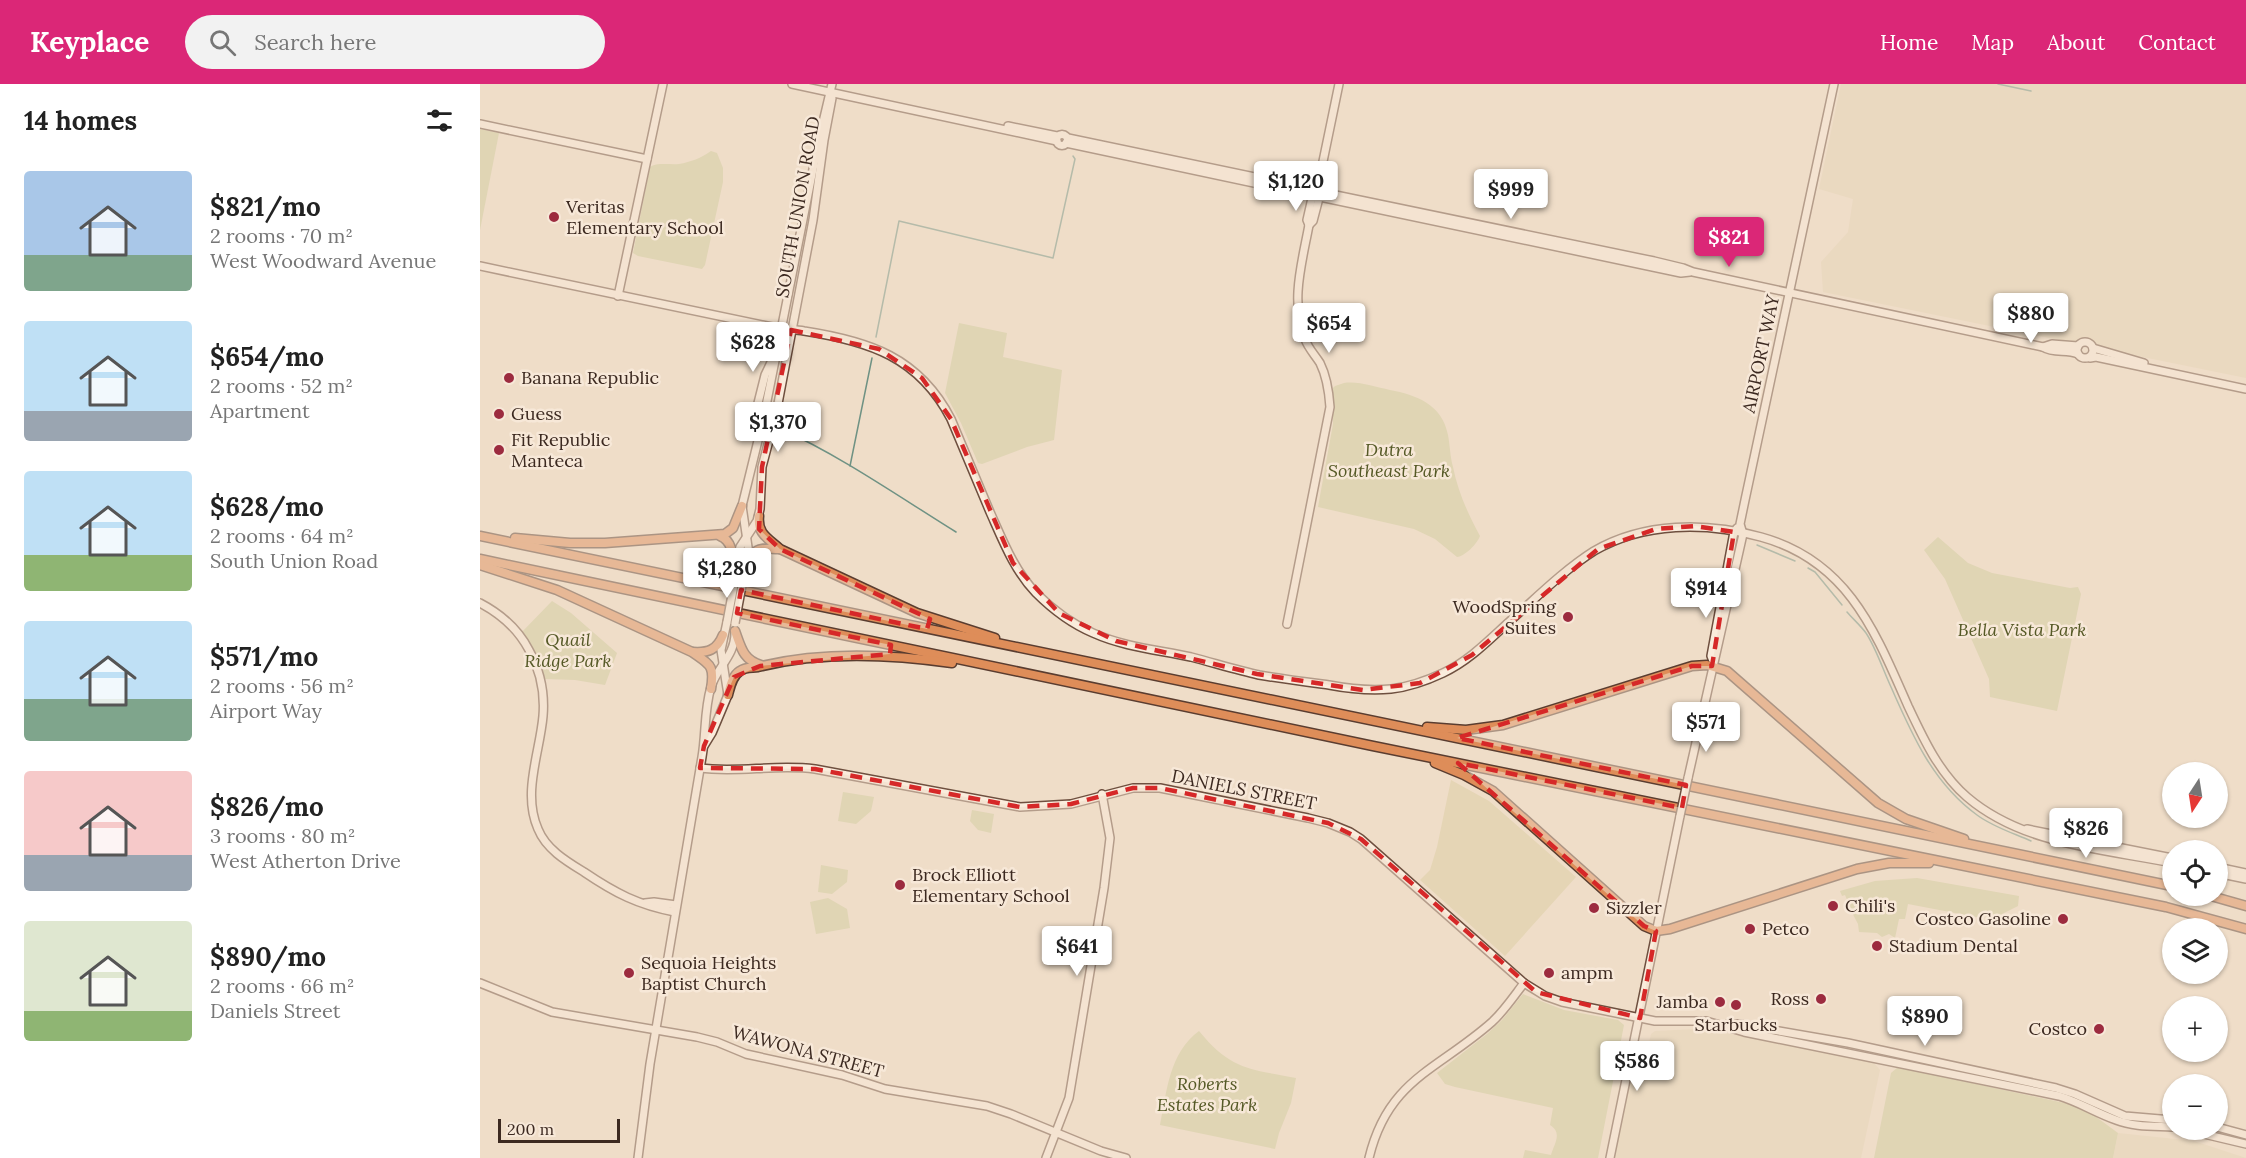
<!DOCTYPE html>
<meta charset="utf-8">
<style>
body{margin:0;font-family:Lora,serif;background:#f2f2f2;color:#222;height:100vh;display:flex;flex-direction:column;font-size:22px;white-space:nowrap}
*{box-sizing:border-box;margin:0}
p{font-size:20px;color:#767676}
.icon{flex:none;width:33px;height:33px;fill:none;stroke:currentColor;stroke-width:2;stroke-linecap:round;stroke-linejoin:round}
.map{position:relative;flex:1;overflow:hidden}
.details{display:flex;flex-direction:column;background:#fff;width:480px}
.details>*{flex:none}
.needle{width:39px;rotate:192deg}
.controls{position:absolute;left:1682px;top:678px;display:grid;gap:12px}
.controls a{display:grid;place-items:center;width:66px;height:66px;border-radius:50%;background:#fff;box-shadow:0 2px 4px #0004;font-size:30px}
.scale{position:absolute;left:18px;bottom:15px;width:122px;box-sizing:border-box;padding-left:6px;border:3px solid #3c2920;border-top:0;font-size:16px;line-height:21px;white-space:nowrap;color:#3c2920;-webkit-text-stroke:4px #f7e8d8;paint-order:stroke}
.price{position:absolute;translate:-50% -51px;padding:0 14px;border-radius:6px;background:#fff;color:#222;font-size:20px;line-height:39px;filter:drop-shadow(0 2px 3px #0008)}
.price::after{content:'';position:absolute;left:50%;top:36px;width:18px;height:14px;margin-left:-9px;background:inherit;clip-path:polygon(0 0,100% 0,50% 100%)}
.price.current{background:#db2777;color:#fff}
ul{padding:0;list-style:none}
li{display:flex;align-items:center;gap:18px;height:150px;padding:0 24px}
li span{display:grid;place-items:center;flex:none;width:168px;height:120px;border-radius:6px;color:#555}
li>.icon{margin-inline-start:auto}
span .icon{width:72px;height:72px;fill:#fffc;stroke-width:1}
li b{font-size:26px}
h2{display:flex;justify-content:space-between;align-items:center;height:72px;padding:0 24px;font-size:26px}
header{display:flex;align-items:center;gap:36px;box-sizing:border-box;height:84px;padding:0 30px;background:#db2777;color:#fff}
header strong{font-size:28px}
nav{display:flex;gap:33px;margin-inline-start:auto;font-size:21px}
.search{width:420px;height:54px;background:#f2f2f2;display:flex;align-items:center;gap:15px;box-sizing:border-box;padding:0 21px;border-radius:33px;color:#767676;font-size:22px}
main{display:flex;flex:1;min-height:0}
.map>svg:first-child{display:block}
.farmland{fill:#e5d5b5}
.green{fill:#cecc9b}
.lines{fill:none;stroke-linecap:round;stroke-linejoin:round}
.stream{stroke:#6f9284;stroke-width:1.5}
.secondary-casing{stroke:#6e4f3f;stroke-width:10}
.highway-casing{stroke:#5a3d30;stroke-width:11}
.secondary{stroke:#faecdc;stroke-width:7}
.highway{stroke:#de8d59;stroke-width:8}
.secondary-bridge-casing{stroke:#6e4f3f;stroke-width:10;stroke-linecap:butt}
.secondary-bridge{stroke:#faecdc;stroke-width:7}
.marked{fill:none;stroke:#d62828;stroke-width:4.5;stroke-dasharray:12 8;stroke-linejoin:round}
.poi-dot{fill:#9c2b3f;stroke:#f7e8d8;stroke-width:2}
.labels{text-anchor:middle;stroke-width:5;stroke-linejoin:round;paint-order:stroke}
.poi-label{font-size:18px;fill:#3c2920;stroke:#f7e8d8;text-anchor:start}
.street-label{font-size:18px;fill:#3c2920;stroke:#f7e8d8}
.park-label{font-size:18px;font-style:italic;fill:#555926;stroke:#f7e8d8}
</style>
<header>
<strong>Keyplace</strong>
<div class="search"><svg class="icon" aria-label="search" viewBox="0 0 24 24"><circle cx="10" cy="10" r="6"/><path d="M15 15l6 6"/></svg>Search here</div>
<nav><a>Home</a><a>Map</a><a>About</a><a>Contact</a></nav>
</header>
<main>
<section class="details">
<h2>14 homes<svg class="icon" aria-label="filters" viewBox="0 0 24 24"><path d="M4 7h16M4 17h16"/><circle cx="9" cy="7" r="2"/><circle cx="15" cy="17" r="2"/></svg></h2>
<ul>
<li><span style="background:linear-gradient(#a9c7e8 70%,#7fa58c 0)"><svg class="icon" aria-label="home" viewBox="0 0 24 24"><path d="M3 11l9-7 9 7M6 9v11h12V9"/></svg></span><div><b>$821/mo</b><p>2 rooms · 70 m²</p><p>West Woodward Avenue</p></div></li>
<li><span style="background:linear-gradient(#bfe0f5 75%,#9aa5b1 0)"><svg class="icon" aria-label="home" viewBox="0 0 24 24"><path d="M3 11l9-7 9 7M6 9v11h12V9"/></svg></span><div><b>$654/mo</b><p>2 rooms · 52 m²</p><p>Apartment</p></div></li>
<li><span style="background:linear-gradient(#bfe0f5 70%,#8fb573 0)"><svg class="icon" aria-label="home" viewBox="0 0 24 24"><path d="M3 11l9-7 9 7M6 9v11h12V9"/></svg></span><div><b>$628/mo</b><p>2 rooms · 64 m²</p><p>South Union Road</p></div></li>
<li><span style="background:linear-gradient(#bfe0f5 65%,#7fa58c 0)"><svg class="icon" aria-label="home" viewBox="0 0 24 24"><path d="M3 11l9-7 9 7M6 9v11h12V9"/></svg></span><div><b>$571/mo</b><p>2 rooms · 56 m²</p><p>Airport Way</p></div></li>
<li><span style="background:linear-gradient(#f6c9c9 70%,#9aa5b1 0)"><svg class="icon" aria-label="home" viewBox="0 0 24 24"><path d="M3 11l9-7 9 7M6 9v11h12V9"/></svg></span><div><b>$826/mo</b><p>3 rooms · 80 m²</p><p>West Atherton Drive</p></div></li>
<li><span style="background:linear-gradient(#dfe7d0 75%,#8fb573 0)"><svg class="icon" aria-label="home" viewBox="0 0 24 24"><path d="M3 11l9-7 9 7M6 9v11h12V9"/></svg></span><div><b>$890/mo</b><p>2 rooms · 66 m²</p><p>Daniels Street</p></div></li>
</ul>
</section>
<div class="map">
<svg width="1766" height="1074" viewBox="0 0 1766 1074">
<rect width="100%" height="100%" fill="#efddc8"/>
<g class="farmland">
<polygon points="1361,0 1766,0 1766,294 1343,208 1341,178 1368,148 1373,115 1339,105"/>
<polygon points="971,696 1009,717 1096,793 1025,872 940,796 950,786 957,763"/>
<polygon points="1217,945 1231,946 1394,979 1400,986 1381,1074 1132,1074 1144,1018 1151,999 1160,1000 1171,950 1175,947"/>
<polygon points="1638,1049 1714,1057 1766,1074 1633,1074"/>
</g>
<g class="green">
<polygon points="0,45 19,49 0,146"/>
<path d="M231,67L237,69L243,84V98L225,181L222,185L158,172L153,169L170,83C177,78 190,81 199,80C211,78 221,74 231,67Z"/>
<polygon points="479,239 527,249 523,273 582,286 574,356 547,363 502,380 498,379 481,339 465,309"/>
<path d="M864,299C879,297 895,303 910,306C936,311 962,320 968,351C970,362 970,372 973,383C978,408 988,430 1000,452C997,460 985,472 977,473L955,455L934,445L838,423L853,340V304L855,302Z"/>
<polygon points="1458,453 1488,479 1512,489 1590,504 1598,503 1601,510 1577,627 1510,613 1509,595 1465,495 1444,466"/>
<path d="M72,517L91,529L137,569L125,601L95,596L65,595C60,577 54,562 42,548Z"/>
<polygon points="363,708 394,713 391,727 376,740 358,737"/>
<polygon points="492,726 514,730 511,749 498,746 490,737"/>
<polygon points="341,781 368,786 367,798 352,810 338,808"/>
<polygon points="1437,794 1539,812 1538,822 1520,831 1496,833 1428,820 1425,835 1419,835 1415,854 1409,850 1402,853 1397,849 1379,848 1378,840 1367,819 1368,818 1365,811 1362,812 1360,807 1395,797"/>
<polygon points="348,814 367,825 370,844 336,850 330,818"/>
<path d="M1043,910L1084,926L1138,936L1144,941L1118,1074H1043L1045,1066L1071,1071C1074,1060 1083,1049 1070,1041L1073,1024L975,1003L965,1000L957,989L1007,950L1022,936Z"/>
<path d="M719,947C751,986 769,985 816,994L811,1019L799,1049L795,1065L680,1041C687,1007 689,969 719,947Z"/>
<polygon points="1418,983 1589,1020 1608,1027 1638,1049 1633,1074 1394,1074 1411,989"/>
</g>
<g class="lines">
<g class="stream">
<polyline points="1518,0 1551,7"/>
<polyline points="396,253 419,137 573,174 595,75 593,72"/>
<path d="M299,344C361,372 418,412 476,448"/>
<polyline points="370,382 392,274"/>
<polyline points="1277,461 1315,477"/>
<polyline points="1328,484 1335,488 1362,521"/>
<path d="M1367,528C1373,535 1380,541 1386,549C1396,564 1403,586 1411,603C1432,651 1453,699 1497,731C1513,743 1533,749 1551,757"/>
</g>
<g class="secondary-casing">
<g id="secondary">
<polyline points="312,0 577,57"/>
<polyline points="0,40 167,75"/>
<polyline points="528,42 577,52"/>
<circle cx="582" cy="56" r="5.5"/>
<polyline points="588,54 832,105"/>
<polyline points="586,59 830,111"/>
<polyline points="840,106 841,87 859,0"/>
<polyline points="841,108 1174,177 1203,184 1213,188 1563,263"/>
<polyline points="840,113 1201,189 1210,188"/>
<polyline points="829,141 833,137 839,114"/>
<path d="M0,182L292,243C303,246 314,245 324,247C389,257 439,273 471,335C484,366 497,397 510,428C523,457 534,486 556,509C573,526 592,540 613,549C644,563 679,566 711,573C734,579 757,586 779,591C802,595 826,598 849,601C870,605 890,607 911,605C929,603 946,597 963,589C989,577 1009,556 1030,537C1057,513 1084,486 1114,467C1164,438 1226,438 1281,453C1368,477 1395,547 1428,622C1443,654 1459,689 1487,713C1543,761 1623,765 1692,779"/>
<polyline points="138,212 183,0"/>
<circle cx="1605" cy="266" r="8"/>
<polyline points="1613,264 1664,279"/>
<path d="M1598,270C1586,265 1574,270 1563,263L1572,260L1598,262"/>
<polyline points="1610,274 1616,273 1766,305"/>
<polyline points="270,329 277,323 285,291 294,272"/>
<polyline points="255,481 260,463 277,437 280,425 282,383 296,330 333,136 344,56 352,14 350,8"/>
<polyline points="263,496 269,470 262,422 284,332 339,55 352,0"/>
<path d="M0,519C21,530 38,545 49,566C60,586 65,608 63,632C60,668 42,709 58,745C66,765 86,777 104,788C135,809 158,821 195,828"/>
<path d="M807,540L850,323C849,308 847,293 840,279C835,271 828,264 825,255C810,217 822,179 829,141L827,136L832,114"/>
<polyline points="1233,577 1231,572 1254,448 1257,444"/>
<polyline points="224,662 232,649 248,611 241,566 247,538"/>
<path d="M220,684C258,689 295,680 335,685L540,723L591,720L653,704H680L828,734L848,739L870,748L881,755L1044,899L1065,912L1082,918L1175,937H1226L1264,948L1579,1012C1599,1018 1616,1029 1636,1036C1654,1043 1673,1042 1692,1043"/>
<polyline points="1208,694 1263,450 1260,440 1265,416 1354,0"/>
<polyline points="1547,745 1692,774"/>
<polyline points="1737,783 1766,789"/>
<polyline points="1737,789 1766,795"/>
<polyline points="165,819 174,818 196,821"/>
<polyline points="0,899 72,928 217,953 237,958 266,970 362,991 405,1005 507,1022 531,1030 621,1067 646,1074"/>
<polyline points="1248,940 1258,940 1368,959 1576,1004 1595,1010 1645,1032 1692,1036"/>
<polyline points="1737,1043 1766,1051"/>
<polyline points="1707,1046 1766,1060"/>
<path d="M158,1074L170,980L222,673C226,650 224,626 231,603C237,583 255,572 255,549"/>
<polyline points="566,1074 589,1014 624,804 630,754 622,710"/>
<path d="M889,1074C908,995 958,986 1012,938C1024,927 1034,912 1044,899"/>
<polyline points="1130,1074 1200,732"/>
</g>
</g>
<g class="highway-casing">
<g id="highway">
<path d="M279,432C277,450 288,454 300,465L437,529L515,554"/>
<polyline points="0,452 1692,802"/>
<path d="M240,452C256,458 252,480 255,495"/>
<polyline points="35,454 90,459 125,459 245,450 253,444 262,422"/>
<polyline points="0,475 893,662 1686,823 1766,845"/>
<path d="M0,481L77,506L212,568C230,581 235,581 231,605"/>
<path d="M267,483C275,461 280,465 299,465"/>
<path d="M255,547C261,563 263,576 281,581"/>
<path d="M213,568C228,569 237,566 243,551"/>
<path d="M248,611C250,603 252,592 260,587C265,583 272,584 278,583C340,567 409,570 472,579"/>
<polyline points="947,643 986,646 1023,641 1212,582 1227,581 1247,587 1398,719 1426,735 1484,755"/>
<polyline points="955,679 984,691 1013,707 1164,842 1176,847 1190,845 1377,785 1409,779 1449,779"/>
<polyline points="1731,812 1766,822"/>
</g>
</g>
<use href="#secondary" class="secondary"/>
<use href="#highway" class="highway"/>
<g class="secondary-bridge-casing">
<g id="secondary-bridge">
<polyline points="247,538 255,495"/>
<polyline points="255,539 263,496"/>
<polyline points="1200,732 1208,694"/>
</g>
</g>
<use href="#secondary-bridge" class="secondary-bridge"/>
</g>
<path d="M0 0H1766V1074H0ZM311,246L399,265L442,294L471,335L533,479L579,529L636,557L777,590L883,606L940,599L992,571L1118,465L1176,445L1215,442L1254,448L1232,582H1212L977,654L1206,701L1202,724L978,679L1164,842L1176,847L1160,934L1056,908L881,755L848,739L680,704H653L591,720L540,723L335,685L220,684L224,662L254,593L280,582L410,570L411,561L257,529L261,506L447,545L450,535L300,465L279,445L282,383Z" fill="#efddc8" fill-opacity=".55" fill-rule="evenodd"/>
<path class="marked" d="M311,246L399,265L442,294L471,335L533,479L579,529L636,557L777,590L883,606L940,599L992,571L1118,465L1176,445L1215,442L1254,448L1232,582H1212L977,654L1206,701L1202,724L978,679L1164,842L1176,847L1160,934L1056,908L881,755L848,739L680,704H653L591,720L540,723L335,685L220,684L224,662L254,593L280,582L410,570L411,561L257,529L261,506L447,545L450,535L300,465L279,445L282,383Z"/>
<g class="poi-dot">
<circle cx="74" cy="133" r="6"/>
<circle cx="29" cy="294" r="6"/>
<circle cx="19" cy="330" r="6"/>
<circle cx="19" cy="366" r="6"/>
<circle cx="1088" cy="533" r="6"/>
<circle cx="420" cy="801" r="6"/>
<circle cx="1353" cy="822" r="6"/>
<circle cx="1114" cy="824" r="6"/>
<circle cx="1583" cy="835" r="6"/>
<circle cx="1270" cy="845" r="6"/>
<circle cx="1397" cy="862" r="6"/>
<circle cx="149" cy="889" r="6"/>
<circle cx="1069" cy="889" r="6"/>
<circle cx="1341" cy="915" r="6"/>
<circle cx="1240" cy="918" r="6"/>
<circle cx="1256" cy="921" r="6"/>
<circle cx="1619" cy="945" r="6"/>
</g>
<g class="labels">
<g class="poi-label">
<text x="86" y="129">Veritas<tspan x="86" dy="21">Elementary School</tspan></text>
<text x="41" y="300">Banana Republic</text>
<text x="31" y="336">Guess</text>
<text x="31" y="362">Fit Republic<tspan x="31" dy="21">Manteca</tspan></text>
<text x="1076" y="529" text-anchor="end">WoodSpring<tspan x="1076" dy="21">Suites</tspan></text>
<text x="432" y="797">Brock Elliott<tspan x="432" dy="21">Elementary School</tspan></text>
<text x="1365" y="828">Chili's</text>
<text x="1126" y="830">Sizzler</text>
<text x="1571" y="841" text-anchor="end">Costco Gasoline</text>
<text x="1282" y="851">Petco</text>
<text x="1409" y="868">Stadium Dental</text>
<text x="161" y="885">Sequoia Heights<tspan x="161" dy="21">Baptist Church</tspan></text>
<text x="1081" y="895">ampm</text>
<text x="1329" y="921" text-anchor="end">Ross</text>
<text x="1228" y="924" text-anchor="end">Jamba</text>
<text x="1256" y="947" text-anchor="middle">Starbucks</text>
<text x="1607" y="951" text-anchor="end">Costco</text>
</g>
<g class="street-label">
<text transform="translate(318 123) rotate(-80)" y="6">SOUTH UNION ROAD</text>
<text transform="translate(1281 270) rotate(-78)" y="6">AIRPORT WAY</text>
<text transform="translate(764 706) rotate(11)" y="6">DANIELS STREET</text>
<text transform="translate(328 968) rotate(15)" y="6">WAWONA STREET</text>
</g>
<g class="park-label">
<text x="909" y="372">Dutra<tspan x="909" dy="21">Southeast Park</tspan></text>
<text x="1542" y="552">Bella Vista Park</text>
<text x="88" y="562">Quail<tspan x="88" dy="21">Ridge Park</tspan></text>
<text x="727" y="1006">Roberts<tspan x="727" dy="21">Estates Park</tspan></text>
</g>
</g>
</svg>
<div class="controls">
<a><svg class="needle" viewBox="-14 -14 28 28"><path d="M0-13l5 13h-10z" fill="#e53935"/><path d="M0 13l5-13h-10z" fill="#767676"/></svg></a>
<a><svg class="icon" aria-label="locate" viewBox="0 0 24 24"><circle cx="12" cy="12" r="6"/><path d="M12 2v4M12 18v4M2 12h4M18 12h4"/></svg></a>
<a><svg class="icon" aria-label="layers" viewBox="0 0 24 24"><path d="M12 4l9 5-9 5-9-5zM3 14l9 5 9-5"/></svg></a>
<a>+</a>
<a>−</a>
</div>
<div class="scale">200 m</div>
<b class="price" style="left:816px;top:128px">$1,120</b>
<b class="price" style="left:1031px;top:136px">$999</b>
<b class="price current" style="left:1249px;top:184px">$821</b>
<b class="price" style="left:1551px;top:260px">$880</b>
<b class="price" style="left:849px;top:270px">$654</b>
<b class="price" style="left:273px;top:289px">$628</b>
<b class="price" style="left:298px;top:369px">$1,370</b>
<b class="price" style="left:247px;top:515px">$1,280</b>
<b class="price" style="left:1226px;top:535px">$914</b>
<b class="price" style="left:1226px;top:669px">$571</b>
<b class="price" style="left:1606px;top:775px">$826</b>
<b class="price" style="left:597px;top:893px">$641</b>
<b class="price" style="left:1445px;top:963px">$890</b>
<b class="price" style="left:1157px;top:1008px">$586</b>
</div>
</main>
